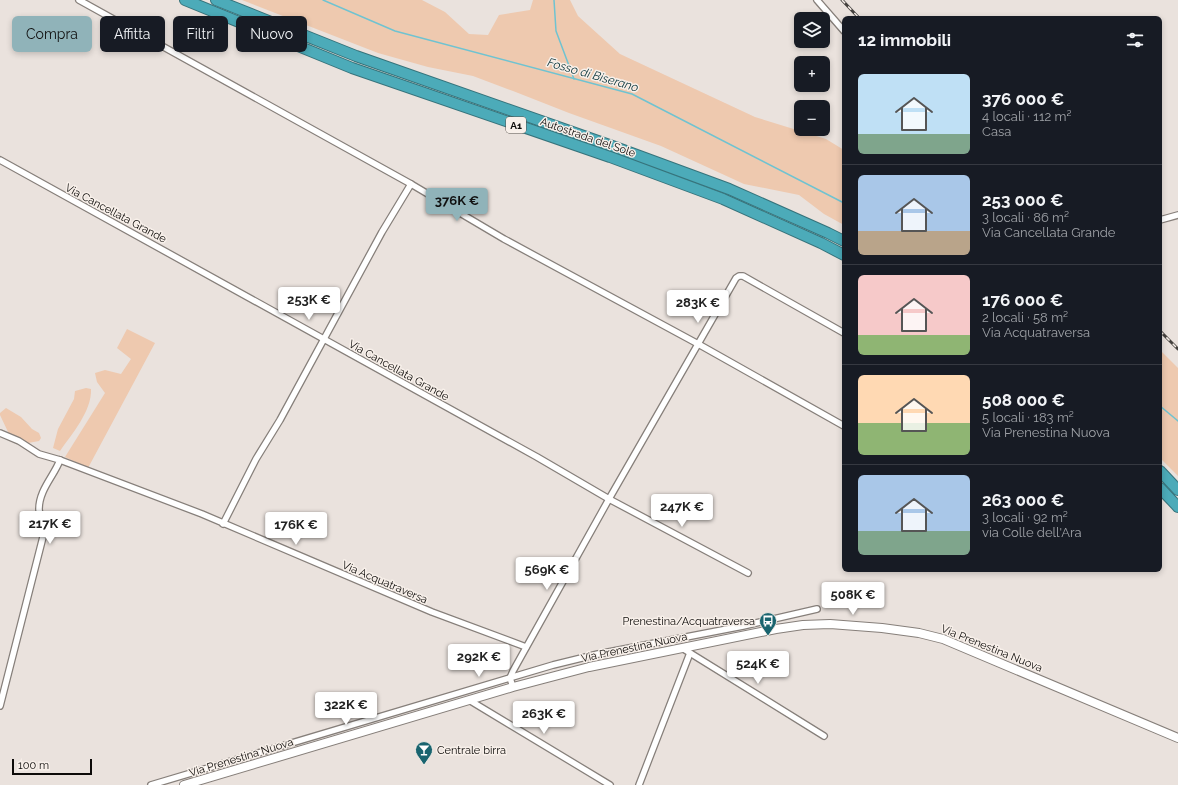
<!DOCTYPE html>
<html lang="it">
<meta charset="utf-8">
<style>
body{margin:0;font-family:Raleway,sans-serif;background:#242831;color:#f1f3f6;height:100vh;display:flex;flex-direction:column;font-size:15px;white-space:nowrap}
*{box-sizing:border-box;margin:0}
p{font-size:13px;color:#9ea1a6}
.icon{flex:none;width:22px;height:22px;fill:none;stroke:currentColor;stroke-width:2;stroke-linecap:round;stroke-linejoin:round}
.map{position:relative;flex:1;overflow:hidden}
.side{position:absolute;left:842px;top:16px;width:320px;height:556px;display:flex;flex-direction:column;background:#171b24;border-radius:6px;box-shadow:0 2px 6px #0003}
.side>*{flex:none}
.top-card{position:absolute;left:12px;top:16px;width:380px;height:36px;display:flex;gap:8px}
.buttons{position:absolute;left:794px;top:12px;display:grid;gap:8px}
.buttons a{display:grid;place-items:center;width:36px;height:36px;border-radius:6px;background:#171b24;box-shadow:0 2px 6px #0003;font-size:20px}
.scale{position:absolute;left:12px;bottom:10px;width:80px;box-sizing:border-box;padding-left:4px;border:2px solid #0d0b09;border-top:0;font-size:11px;line-height:14px;white-space:nowrap;color:#0d0b09;-webkit-text-stroke:3px #f8f0ea;paint-order:stroke}
.price{position:absolute;translate:-50% -34px;padding:0 9px;border-radius:4px;background:#fff;color:#222;font-size:13px;line-height:26px;filter:drop-shadow(0 1px 2px #0008)}
.price::after{content:'';position:absolute;left:50%;top:24px;width:12px;height:9px;margin-left:-6px;background:inherit;clip-path:polygon(0 0,100% 0,50% 100%)}
.price.on{background:#90b3b9;color:#111}
ul{padding:0;list-style:none}
li{display:flex;align-items:center;gap:12px;height:100px;padding:0 16px}
li+li{border-top:1px solid #363941}
li span{display:grid;place-items:center;flex:none;width:112px;height:80px;border-radius:6px;color:#555}
li>.icon{margin-inline-start:auto}
span .icon{width:48px;height:48px;fill:#fffc;stroke-width:1}
li b{font-size:17px}
h2{display:flex;justify-content:space-between;align-items:center;height:48px;padding:0 16px;font-size:17px}
.pill{padding:0 14px;border-radius:6px;background:#171b24;box-shadow:0 2px 6px #0003;font-size:14px;line-height:36px}
.pill.on{background:#90b3b9;color:#111}
.map>svg:first-child{display:block}
.green{fill:#eec9af}
.lines{fill:none;stroke-linecap:round;stroke-linejoin:round}
.stream{stroke:#6fc3d1;stroke-width:1.5}
.minor-casing{stroke:#867f7a;stroke-width:8}
.secondary-casing{stroke:#867f7a;stroke-width:10}
.motorway-casing{stroke:#36737b;stroke-width:12}
.minor{stroke:#fff;stroke-width:5.5}
.secondary{stroke:#fff;stroke-width:8}
.motorway{stroke:#4cabb9;stroke-width:10}
.rail-casing{stroke:#45423f;stroke-width:3}
.rail{stroke:#f8f0ea;stroke-width:1.5;stroke-dasharray:4.5;stroke-linecap:butt}
.labels{text-anchor:middle;stroke-width:3;stroke-linejoin:round;paint-order:stroke}
.shield{fill:#f8f0ea;stroke:#54504c;stroke-width:1}
.shield-label{font-size:10px;font-weight:bold;fill:#0d0b09}
.street-label{font-size:11px;fill:#0d0b09;stroke:#f8f0ea}
.poi-label{font-size:11px;fill:#0d0b09;stroke:#f8f0ea;text-anchor:end}
.water-label{font-size:12px;font-style:italic;fill:#063137;stroke:#f8f0ea}
</style>
<div class="map">
<svg width="1178" height="785" viewBox="0 0 1178 785">
<rect width="100%" height="100%" fill="#eae2dd"/>
<g class="green">
<polygon points="242,0 422,0 445,12 469,34 488,35 499,15 530,10 533,0 570,0 578,16 620,54 755,117 826,139 844,150 844,225 824,214 799,195 744,184 661,146 569,113 513,91 473,76 428,67 378,53"/>
<polygon points="127,329 155,343 88,468 65,457 105,393 97,382 95,373 105,370 121,374 131,359 117,348"/>
<polygon points="1160,350 1178,368 1178,476 1160,458"/>
<path d="M86,388L91,389C92,411 72,434 60,451L53,448L58,429L74,399L75,391Z"/>
<polygon points="6,408 21,417 32,429 39,433 41,438 39,441 28,443 9,434 0,415 0,413"/>
</g>
<g class="lines">
<g class="stream">
<polyline points="323,0 395,31 632,94 844,203"/>
<polyline points="554,0 556,31 574,79"/>
<polyline points="1160,406 1178,421"/>
</g>
<g class="minor-casing">
<g id="minor">
<polyline points="79,0 411,184 504,239 700,345 844,426"/>
<polyline points="817,0 844,31"/>
<polyline points="0,160 537,457 609,499 748,573"/>
<polyline points="1160,220 1178,215"/>
<path d="M0,433L19,441L39,454L60,460C54,476 39,490 39,509C39,516 46,521 45,529L0,706"/>
<polyline points="60,460 202,514 432,612 526,647"/>
<polyline points="223,524 256,459 280,420 382,232 411,184"/>
<polyline points="682,648 824,736"/>
<polyline points="513,687 510,678 513,671 609,499 736,278 739,276 743,276 844,333"/>
<polyline points="469,700 610,785"/>
<polyline points="151,785 553,665 598,654 743,626 817,609"/>
<polyline points="639,785 690,653"/>
</g>
</g>
<g class="secondary-casing">
<polyline id="secondary" points="184,785 513,687 589,667 776,629 803,625 830,624 882,628 919,633 943,639 1178,738"/>
</g>
<g class="motorway-casing">
<g id="motorway">
<polyline points="185,0 352,68 610,157 723,199 821,243 844,255"/>
<polyline points="216,0 356,56 615,147 729,189 828,233 844,241"/>
<polyline points="1160,471 1178,490"/>
<polyline points="1160,488 1178,507"/>
</g>
</g>
<use href="#minor" class="minor"/>
<use href="#secondary" class="secondary"/>
<use href="#motorway" class="motorway"/>
<g class="rail-casing">
<g id="rail">
<polyline points="842,0 859,18"/>
<polyline points="1160,331 1178,349"/>
</g>
</g>
<use href="#rail" class="rail"/>
</g>
<defs>
<g id="bus-pin" transform="scale(0.9)"><path d="M0 17L-7.5 6A9.5 9.5 0 1 1 7.5 6Z" fill="#19646f" stroke="#f8f0ea"/><path d="M-5-6H5V4H4V6H2V4H-2V6H-4V4H-5ZM-3.5-4V0h7V-4ZM-3.5 1.2v1.5H-2V1.2ZM2 1.2v1.5H3.5V1.2Z" fill="#fff"/></g>
<g id="bar-pin" transform="scale(0.9)"><path d="M0 17L-7.5 6A9.5 9.5 0 1 1 7.5 6Z" fill="#19646f" stroke="#f8f0ea"/><path d="M-6-5H6L.8 .8V4.5H3.5V6h-7V4.5H-.8V.8Z" fill="#fff"/></g>
</defs>
<g fill-rule="evenodd">
<use href="#bus-pin" x="768" y="621"/>
<use href="#bar-pin" x="424" y="750"/>
</g>
<g class="labels">
<rect class="shield" x="506" y="117" width="20" height="16" rx="3"/>
<g class="shield-label">
<text x="516" y="129">A1</text>
</g>
<g class="street-label">
<text transform="translate(588 137) rotate(19)" y="4">Autostrada del Sole</text>
<text transform="translate(116 213) rotate(28)" y="4">Via Cancellata Grande</text>
<text transform="translate(399 370) rotate(29)" y="4">Via Cancellata Grande</text>
<text transform="translate(385 582) rotate(23)" y="4">Via Acquatraversa</text>
<text transform="translate(634 647) rotate(-12)" y="4">Via Prenestina Nuova</text>
<text transform="translate(992 648) rotate(22)" y="4">Via Prenestina Nuova</text>
<text transform="translate(241 757) rotate(-17)" y="4">Via Prenestina Nuova</text>
</g>
<g class="poi-label">
<text x="755" y="625">Prenestina/Acquatraversa</text>
<text x="437" y="754" text-anchor="start">Centrale birra</text>
</g>
<g class="water-label">
<text transform="translate(593 75) rotate(16)" y="4">Fosso di Biserano</text>
</g>
</g>
</svg>
<div class="buttons">
<a><svg class="icon" aria-label="layers" viewBox="0 0 24 24"><path d="M12 4l9 5-9 5-9-5zM3 14l9 5 9-5"/></svg></a>
<a>+</a>
<a>−</a>
</div>
<div class="scale">100 m</div>
<b class="price on" style="left:457px;top:222px">376K €</b>
<b class="price" style="left:309px;top:321px">253K €</b>
<b class="price" style="left:698px;top:324px">283K €</b>
<b class="price" style="left:682px;top:528px">247K €</b>
<b class="price" style="left:50px;top:545px">217K €</b>
<b class="price" style="left:296px;top:546px">176K €</b>
<b class="price" style="left:547px;top:591px">569K €</b>
<b class="price" style="left:853px;top:616px">508K €</b>
<b class="price" style="left:479px;top:678px">292K €</b>
<b class="price" style="left:758px;top:685px">524K €</b>
<b class="price" style="left:346px;top:726px">322K €</b>
<b class="price" style="left:544px;top:735px">263K €</b>
<div class="top-card">
<a class="pill on">Compra</a>
<a class="pill">Affitta</a>
<a class="pill">Filtri</a>
<a class="pill">Nuovo</a>
</div>
<section class="side">
<h2>12 immobili<svg class="icon" aria-label="filters" viewBox="0 0 24 24"><path d="M4 7h16M4 17h16"/><circle cx="9" cy="7" r="2"/><circle cx="15" cy="17" r="2"/></svg></h2>
<ul>
<li><span style="background:linear-gradient(#bfe0f5 75%,#7fa58c 0)"><svg class="icon" aria-label="home" viewBox="0 0 24 24"><path d="M3 11l9-7 9 7M6 9v11h12V9"/></svg></span><div><b>376 000 €</b><p>4 locali · 112 m²</p><p>Casa</p></div></li>
<li><span style="background:linear-gradient(#a9c7e8 70%,#b9a48a 0)"><svg class="icon" aria-label="home" viewBox="0 0 24 24"><path d="M3 11l9-7 9 7M6 9v11h12V9"/></svg></span><div><b>253 000 €</b><p>3 locali · 86 m²</p><p>Via Cancellata Grande</p></div></li>
<li><span style="background:linear-gradient(#f6c9c9 75%,#8fb573 0)"><svg class="icon" aria-label="home" viewBox="0 0 24 24"><path d="M3 11l9-7 9 7M6 9v11h12V9"/></svg></span><div><b>176 000 €</b><p>2 locali · 58 m²</p><p>Via Acquatraversa</p></div></li>
<li><span style="background:linear-gradient(#ffd9b3 60%,#8fb573 0)"><svg class="icon" aria-label="home" viewBox="0 0 24 24"><path d="M3 11l9-7 9 7M6 9v11h12V9"/></svg></span><div><b>508 000 €</b><p>5 locali · 183 m²</p><p>Via Prenestina Nuova</p></div></li>
<li><span style="background:linear-gradient(#a9c7e8 70%,#7fa58c 0)"><svg class="icon" aria-label="home" viewBox="0 0 24 24"><path d="M3 11l9-7 9 7M6 9v11h12V9"/></svg></span><div><b>263 000 €</b><p>3 locali · 92 m²</p><p>via Colle dell'Ara</p></div></li>
</ul>
</section>
</div>
